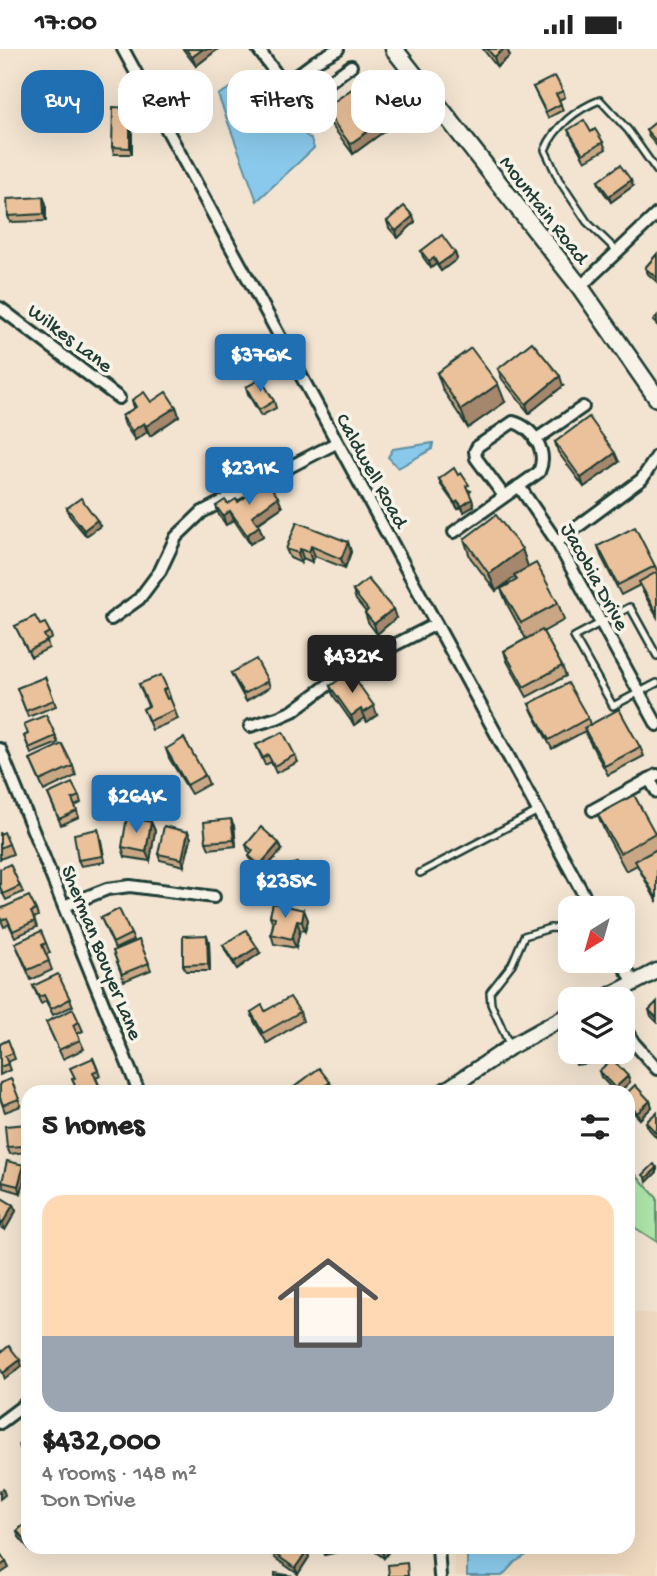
<!DOCTYPE html>
<meta charset="utf-8">
<style>
body{margin:0;font-family:"Gochi Hand",sans-serif;background:#f2f2f2;color:#222;height:100vh;display:flex;flex-direction:column;font-size:26px;white-space:nowrap}
*{box-sizing:border-box;margin:0}
p{font-size:23px;color:#767676}
.icon{flex:none;width:38px;height:38px;fill:none;stroke:currentColor;stroke-width:2;stroke-linecap:round;stroke-linejoin:round}
.map{position:relative;flex:1;overflow:hidden}
.drawer{position:absolute;left:21px;top:1036px;width:614px;height:469px;display:flex;flex-direction:column;background:#fff;border-radius:21px;box-shadow:0 7px 28px #0002}
.drawer>*{flex:none}
.top-card{position:absolute;left:21px;top:21px;width:616px;height:63px;display:flex;gap:14px}
.needle{width:46px;rotate:217deg}
.controls{position:absolute;left:558px;top:847px;display:grid;gap:14px}
.controls a{display:grid;place-items:center;width:77px;height:77px;border-radius:14px;background:#fff;box-shadow:0 7px 28px #0002;font-size:35px}
.price{position:absolute;translate:-50% -60px;padding:0 16px;border-radius:7px;background:#1f6fb2;color:#fff;font-size:23px;line-height:46px;filter:drop-shadow(0 2px 4px #0008)}
.price::after{content:'';position:absolute;left:50%;top:42px;width:21px;height:16px;margin-left:-10px;background:inherit;clip-path:polygon(0 0,100% 0,50% 100%)}
.price.selected{background:#222;color:#fff}
ul{padding:0;list-style:none}
li{display:grid;align-content:center;gap:14px;height:371px;padding:0 21px}
li+li{border-top:2px solid #e0e0e0}
li span{display:grid;place-items:center;height:217px;border-radius:21px;color:#555}
li>.icon{margin-inline-start:auto}
span .icon{width:126px;height:126px;fill:#fffc;stroke-width:1}
li b{font-size:30px}
h2{display:flex;justify-content:space-between;align-items:center;height:84px;padding:0 21px;font-size:30px}
.tag{padding:0 24px;border-radius:21px;background:#fff;box-shadow:0 7px 28px #0002;font-size:24px;line-height:63px}
.tag.selected{background:#1f6fb2;color:#fff}
.status{display:flex;justify-content:space-between;align-items:center;height:49px;padding:0 35px;background:#fff;direction:ltr}
.status svg{height:19px;fill:currentColor}
.map>svg:first-child{display:block}
.built{fill:#f0dac0}
.green{fill:#aee6aa;stroke:#66926f;stroke-width:2}
.water{fill:#8ac9eb;stroke:#5f91a2;stroke-width:2}
.lines{fill:none;stroke-linecap:round;stroke-linejoin:round}
.service-casing{stroke:#1f3d34;stroke-width:10}
.minor-casing{stroke:#1f3d34;stroke-width:16}
.tertiary-casing{stroke:#1f3d34;stroke-width:19}
.secondary-casing{stroke:#1f3d34;stroke-width:21}
.service{stroke:#f7f3e8;stroke-width:5}
.minor{stroke:#f7f3e8;stroke-width:10}
.tertiary{stroke:#f7f3e8;stroke-width:14}
.secondary{stroke:#f7f3e8;stroke-width:16}
.wall{fill:#c9a684;stroke:#1f3d34;stroke-width:2}
.shaded-wall{fill:#a4876c;stroke:#1f3d34;stroke-width:2}
.building{fill:#eac19a;stroke:#1f3d34;stroke-width:2}
.labels{text-anchor:middle;stroke-width:7;stroke-linejoin:round;paint-order:stroke}
.street-label{font-size:21px;fill:#1f3d34;stroke:#f7f3e8}
</style>
<div class="status"><b>17:00</b><svg viewBox="0 0 49 12"><path d="M0 12V9h3v3zM5 12V6h3v6zM10 12V3h3v9zM15 12V0h3v12zM26 1h20v11H26zM47 4h2v5h-2z"/></svg></div>
<div class="map">
<svg width="657" height="1527" viewBox="0 0 657 1527">
<rect width="100%" height="100%" fill="#f3e4d1"/>
<filter id="ink" filterUnits="userSpaceOnUse"><feTurbulence type="fractalNoise" baseFrequency=".0143" numOctaves="2"/><feDisplacementMap in="SourceGraphic" scale="14" xChannelSelector="R" yChannelSelector="G"/><feConvolveMatrix kernelMatrix="1 2 1 2 8 2 1 2 1" color-interpolation-filters="sRGB"/></filter>
<g filter="url(#ink)">
<polygon class="built" points="628,1263 657,1265 657,1527 455,1527 453,1498 628,1498"/>
<polygon class="green" points="628,1117 657,1149 657,1193 628,1174"/>
<g class="water">
<polygon points="244,31 277,64 311,90 314,99 257,152 218,46"/>
<polygon points="433,394 432,400 398,419 388,408 393,400"/>
<polygon points="509,1498 540,1498 515,1513 502,1527 467,1527 467,1502"/>
</g>
<g class="lines">
<g class="service-casing">
<g id="service">
<path d="M617,202L587,173L559,131L545,101C555,77 577,60 600,51L628,81L657,122"/>
<polyline points="657,607 630,558 574,588 613,657 657,634"/>
<polyline points="420,824 538,762"/>
<polyline points="509,995 491,955 490,943 512,915 524,887 550,879 570,880"/>
</g>
</g>
<g class="minor-casing">
<g id="minor">
<polyline points="123,0 591,859"/>
<polyline points="258,0 294,49 301,53 351,17"/>
<polyline points="284,36 316,12 338,0"/>
<polyline points="580,238 657,165"/>
<polyline points="0,259 119,349"/>
<polyline points="535,391 583,358"/>
<polyline points="519,437 557,493 657,676"/>
<path d="M454,483L539,423C548,403 534,379 513,373L478,397L475,402L476,409L504,447"/>
<polyline points="557,493 642,430 657,407"/>
<polyline points="111,570 139,550 160,522 176,488 202,463 336,394"/>
<polyline points="250,677 277,669 293,662 353,617 436,575"/>
<polyline points="0,700 139,1043"/>
<polyline points="649,730 657,743"/>
<polyline points="593,761 657,726"/>
<polyline points="64,857 107,840 130,837 214,848"/>
<polyline points="620,912 635,934"/>
<polyline points="623,977 634,994 657,1020"/>
<polyline points="0,1374 28,1353"/>
<polyline points="438,1498 440,1527"/>
</g>
</g>
<g class="tertiary-casing">
<g id="tertiary">
<polyline points="603,950 657,922"/>
<polyline points="443,1043 510,998 570,965"/>
</g>
</g>
<g class="secondary-casing">
<polyline id="secondary" points="394,0 580,238 657,349"/>
</g>
<use href="#service" class="service"/>
<use href="#minor" class="minor"/>
<use href="#tertiary" class="tertiary"/>
<use href="#secondary" class="secondary"/>
</g>
<g class="wall">
<polygon points="183,0 218,0 196,17"/>
<polygon points="483,0 507,0 510,7 497,18"/>
<polygon points="533,38 563,42 565,48 559,51 563,61 548,69"/>
<polygon points="324,60 382,72 386,81 353,105 327,70"/>
<polygon points="132,65 132,105 114,105 112,98"/>
<polygon points="657,72 657,97 649,88 646,81"/>
<polygon points="568,81 591,83 603,93 606,100 585,112 571,87"/>
<polygon points="598,132 633,137 611,153 600,138"/>
<polygon points="43,148 46,155 46,172 10,173 8,167"/>
<polygon points="413,167 415,173 398,189 389,179 387,172"/>
<polygon points="421,202 455,204 457,210 441,222 436,215 431,219 423,208"/>
<polygon points="657,205 657,233 648,225 645,219"/>
<polygon points="498,320 563,337 529,364 502,330"/>
<polygon points="437,324 505,353 468,379 443,341"/>
<polygon points="246,338 274,352 276,359 261,367 248,345"/>
<polygon points="132,351 176,358 179,367 150,387 147,383 135,391 125,376 122,367 134,359"/>
<polygon points="555,393 619,413 584,438 558,403"/>
<polygon points="439,430 471,442 469,444 474,457 464,463 461,458 458,460 441,436"/>
<polygon points="238,453 282,458 258,475 263,487 250,495 234,471 226,476 219,466 216,457"/>
<polygon points="67,459 100,477 86,487 69,466"/>
<polygon points="464,490 522,500 528,518 558,554 564,571 543,583 562,617 566,627 527,648 507,612 504,602 526,590 508,557 501,540 516,531 515,528 496,542 470,508"/>
<polygon points="348,493 351,503 345,519 315,507 312,513 303,509 301,514 290,509 286,500"/>
<polygon points="598,497 655,517 657,521 657,568 643,543 640,536 621,546 601,507"/>
<polygon points="353,542 396,569 377,585 368,573 365,564 366,563 356,551"/>
<polygon points="40,576 50,583 52,589 47,592 49,599 31,608 15,577"/>
<polygon points="231,624 268,632 270,638 246,652 234,630"/>
<polygon points="45,628 56,657 28,668 17,639"/>
<polygon points="139,635 167,639 170,648 167,650 170,649 178,670 152,681 143,660 148,657"/>
<polygon points="330,637 377,666 367,673 364,669 354,676 333,646"/>
<polygon points="529,655 588,669 590,676 640,698 644,707 608,726 587,688 585,682 552,700 533,664"/>
<polygon points="46,666 58,694 31,705 24,687 28,685"/>
<polygon points="256,696 295,706 298,713 276,724 271,713 265,716"/>
<polygon points="166,700 205,726 209,735 191,745 169,709"/>
<polygon points="30,710 73,717 76,727 44,742"/>
<polygon points="48,745 79,747 81,754 75,757 79,768 61,776"/>
<polygon points="598,766 655,784 657,789 657,853 637,816 626,822 605,783"/>
<polygon points="151,773 155,782 150,812 125,808 122,798"/>
<polygon points="234,777 236,797 209,800 206,793"/>
<polygon points="188,783 191,789 184,817 160,811 158,805"/>
<polygon points="0,785 9,795 13,805 0,810"/>
<polygon points="100,787 105,813 81,817 78,811"/>
<polygon points="279,794 282,801 262,823 252,813 249,807 251,805 248,802 246,796"/>
<polygon points="297,814 307,847 275,855 304,861 308,871 305,882 300,881 296,899 274,895 271,885 273,875 270,867 273,855 270,846"/>
<polygon points="0,820 20,837 23,843 6,851 0,839"/>
<polygon points="36,861 38,867 34,869 37,878 15,888 9,875 4,878 0,869"/>
<polygon points="101,869 131,885 134,891 115,900"/>
<polygon points="139,891 151,921 124,932 113,902"/>
<polygon points="209,893 210,922 186,922 183,916"/>
<polygon points="15,894 46,894 50,904 46,905 52,921 31,931"/>
<polygon points="223,896 260,904 237,920 226,903"/>
<polygon points="33,937 70,950 73,957 53,966 46,952 41,955"/>
<polygon points="657,953 657,973 651,967 649,961"/>
<polygon points="265,962 300,963 303,972 267,994 254,972 251,963"/>
<polygon points="46,973 79,973 83,982 77,985 84,1000 63,1010"/>
<polygon points="8,991 15,1010 7,1013 10,1021 0,1026 0,995"/>
<polygon points="573,1003 597,1003 599,1013 576,1016"/>
<polygon points="93,1009 100,1027 96,1029 102,1043 78,1043 72,1030"/>
<polygon points="599,1022 628,1027 630,1033 619,1043 615,1043 601,1028"/>
<polygon points="11,1030 21,1057 5,1063 0,1049"/>
<polygon points="628,1043 650,1052 652,1058 640,1070 628,1058"/>
<polygon points="657,1063 657,1089 648,1079 646,1073"/>
<polygon points="28,1075 28,1096 26,1096 27,1103 10,1105 7,1098"/>
<polygon points="24,1116 26,1122 21,1144 4,1139 2,1133"/>
<polygon points="0,1148 13,1156 16,1162 5,1181 0,1178"/>
<polygon points="28,1388 28,1411 21,1402 19,1396"/>
<polygon points="28,1472 28,1498 33,1498 30,1501 19,1488 17,1482"/>
<polygon points="322,1498 351,1498 351,1500 325,1506"/>
<polygon points="369,1498 392,1498 384,1509"/>
<polygon points="307,1502 309,1508 298,1525 275,1509 272,1503"/>
</g>
<g class="shaded-wall">
<polygon points="203,0 218,0 196,17 192,8"/>
<polygon points="504,0 507,0 510,7 497,18 494,8"/>
<polygon points="130,59 132,65 132,105 130,99"/>
<polygon points="382,72 386,81 353,105 350,95"/>
<polygon points="631,131 633,137 611,153 609,147"/>
<polygon points="43,148 46,155 46,172 44,165"/>
<polygon points="413,167 415,173 398,189 396,182"/>
<polygon points="455,204 457,210 441,222 438,216"/>
<polygon points="434,209 436,215 431,219 429,212"/>
<polygon points="560,327 563,337 529,364 526,355"/>
<polygon points="498,335 505,353 468,379 461,361"/>
<polygon points="176,358 179,367 150,387 146,377"/>
<polygon points="144,374 147,383 135,391 132,382"/>
<polygon points="615,404 619,413 584,438 581,429"/>
<polygon points="278,448 282,458 255,476 252,467"/>
<polygon points="472,450 474,457 464,463 462,457"/>
<polygon points="458,452 461,458 458,460 455,454"/>
<polygon points="230,462 234,471 226,476 223,467"/>
<polygon points="97,471 100,477 86,487 84,481"/>
<polygon points="259,477 263,487 250,495 247,486"/>
<polygon points="348,493 351,503 345,519 341,510"/>
<polygon points="311,497 315,507 312,513 309,503"/>
<polygon points="300,500 303,509 301,514 298,504"/>
<polygon points="522,500 528,518 496,542 489,525"/>
<polygon points="393,560 396,569 377,585 374,575"/>
<polygon points="374,657 377,666 367,673 363,664"/>
<polygon points="361,660 364,669 354,676 351,667"/>
<polygon points="231,770 234,777 236,797 234,791"/>
<polygon points="151,773 155,782 150,812 146,803"/>
<polygon points="98,780 100,787 105,813 103,807"/>
<polygon points="188,783 191,789 184,817 182,810"/>
<polygon points="279,794 282,801 262,823 260,816"/>
<polygon points="304,861 308,871 305,882 302,873"/>
<polygon points="297,872 300,881 296,899 292,890"/>
<polygon points="207,886 209,893 210,922 208,915"/>
<polygon points="257,898 260,904 237,920 234,913"/>
<polygon points="628,1027 630,1033 619,1043 617,1043 615,1039"/>
<polygon points="330,1033 332,1039 327,1043 317,1043"/>
<polygon points="650,1052 652,1058 640,1070 637,1064"/>
<polygon points="24,1116 26,1122 21,1144 18,1137"/>
<polygon points="657,1119 657,1123 647,1133 646,1129"/>
<polygon points="13,1156 16,1162 5,1181 2,1175"/>
<polygon points="20,1311 22,1317 5,1330 3,1324"/>
<polygon points="3,1440 5,1446 0,1450 0,1442"/>
<polygon points="385,1498 392,1498 384,1509 382,1502"/>
<polygon points="307,1502 309,1508 298,1525 295,1519"/>
<polygon points="6,1513 9,1519 0,1525 0,1517"/>
</g>
<g class="building">
<polygon points="186,0 203,0 192,8"/>
<polygon points="487,0 504,0 494,8"/>
<polygon points="555,27 563,42 556,45 561,55 546,63 533,38"/>
<polygon points="356,37 382,72 350,95 324,60"/>
<polygon points="113,58 130,59 130,99 112,98"/>
<polygon points="584,71 591,83 595,80 603,93 583,105 568,81"/>
<polygon points="657,72 657,93 646,81"/>
<polygon points="620,116 631,131 609,147 598,132"/>
<polygon points="43,148 44,165 8,167 7,150"/>
<polygon points="404,157 413,167 396,182 387,172"/>
<polygon points="442,186 455,204 438,216 434,209 429,212 421,202"/>
<polygon points="657,205 657,229 645,219"/>
<polygon points="657,267 657,276 653,272"/>
<polygon points="532,293 560,327 526,355 498,320"/>
<polygon points="471,299 498,335 461,361 437,324"/>
<polygon points="261,330 274,352 259,361 246,338"/>
<polygon points="144,343 151,353 166,343 176,358 146,377 144,374 132,382 122,367 136,358 132,351"/>
<polygon points="589,368 615,404 581,429 555,393"/>
<polygon points="454,419 458,426 461,424 469,436 466,437 472,450 462,457 458,452 455,454 439,430"/>
<polygon points="267,433 278,448 252,467 259,477 247,486 230,462 223,467 216,457 225,451 228,455 236,450 238,453"/>
<polygon points="81,449 97,471 84,481 67,459"/>
<polygon points="496,466 522,500 489,525 464,490"/>
<polygon points="297,473 348,493 341,510 311,497 309,503 300,500 298,504 286,500"/>
<polygon points="635,478 655,517 618,536 598,497"/>
<polygon points="536,514 558,554 521,574 501,540 517,531 514,526"/>
<polygon points="657,523 657,565 639,533"/>
<polygon points="368,530 393,560 374,575 365,564 368,561 353,542"/>
<polygon points="35,567 40,576 45,574 50,583 44,586 47,592 28,602 15,577"/>
<polygon points="542,581 562,617 524,638 504,602"/>
<polygon points="256,610 268,632 244,645 231,624"/>
<polygon points="350,623 374,657 363,664 361,660 351,667 330,637"/>
<polygon points="161,626 167,639 163,641 167,650 170,649 175,661 149,672 143,660 149,657 139,635"/>
<polygon points="45,628 54,651 26,662 17,639"/>
<polygon points="568,634 588,669 549,691 529,655"/>
<polygon points="619,660 640,698 605,717 584,679"/>
<polygon points="46,666 56,687 29,699 24,687 28,685 24,675"/>
<polygon points="283,683 295,706 274,717 268,706 263,709 256,696"/>
<polygon points="184,689 205,726 187,736 166,700"/>
<polygon points="62,695 73,717 40,732 30,710"/>
<polygon points="72,734 79,747 72,750 77,762 59,770 48,745"/>
<polygon points="634,746 655,784 620,804 598,766"/>
<polygon points="127,768 151,773 146,803 122,798"/>
<polygon points="231,770 234,791 206,793 204,773"/>
<polygon points="164,777 188,783 182,810 158,805"/>
<polygon points="261,778 279,794 260,816 249,807 253,802 246,796"/>
<polygon points="98,780 103,807 78,811 74,785"/>
<polygon points="4,783 9,795 0,799 0,785"/>
<polygon points="657,800 657,850 635,812"/>
<polygon points="297,814 304,837 270,846 264,823"/>
<polygon points="10,815 20,837 3,845 0,838 0,820"/>
<polygon points="29,847 36,861 31,863 35,872 13,882 7,869 1,871 0,868 0,860"/>
<polygon points="273,854 304,861 302,873 297,872 292,890 271,885 275,868 270,867"/>
<polygon points="119,860 131,885 113,894 101,869"/>
<polygon points="246,881 257,898 234,913 223,896"/>
<polygon points="41,882 46,894 42,896 49,912 28,921 15,894"/>
<polygon points="207,886 208,915 183,916 183,887"/>
<polygon points="139,891 149,914 122,925 113,902"/>
<polygon points="58,925 70,950 51,960 44,946 39,948 33,937"/>
<polygon points="290,948 300,963 263,984 251,963 262,956 265,962"/>
<polygon points="657,953 657,969 649,961"/>
<polygon points="73,960 79,973 73,976 80,991 59,1001 46,973"/>
<polygon points="8,991 13,1004 5,1007 8,1015 0,1018 0,995"/>
<polygon points="573,1003 596,1003 597,1006 574,1009"/>
<polygon points="93,1009 98,1021 93,1023 100,1039 91,1043 78,1043 72,1030 75,1029 70,1019"/>
<polygon points="612,1010 628,1027 615,1039 599,1022"/>
<polygon points="319,1019 330,1033 317,1043 296,1043 293,1039"/>
<polygon points="11,1030 19,1050 3,1056 0,1049 0,1034"/>
<polygon points="635,1036 650,1052 637,1064 628,1054 628,1043"/>
<polygon points="657,1063 657,1085 646,1073"/>
<polygon points="28,1075 28,1090 24,1090 25,1097 7,1098 5,1077"/>
<polygon points="7,1112 24,1116 18,1137 2,1133"/>
<polygon points="654,1115 657,1119 646,1129 643,1126"/>
<polygon points="0,1148 13,1156 2,1175 0,1173"/>
<polygon points="28,1287 28,1297 23,1291"/>
<polygon points="9,1297 20,1311 3,1324 0,1320 0,1304"/>
<polygon points="28,1388 28,1407 19,1396"/>
<polygon points="28,1472 28,1494 17,1482"/>
<polygon points="276,1498 301,1498 307,1502 295,1519 272,1503"/>
<polygon points="376,1498 385,1498 382,1502"/>
<polygon points="0,1504 6,1513 0,1517"/>
<polygon points="407,1514 408,1527 389,1527 388,1516"/>
<polygon points="275,1524 293,1527 275,1527"/>
</g>
</g>
<g class="labels">
<g class="street-label">
<text transform="translate(545 160) rotate(52)" y="7">Mountain Road</text>
<text transform="translate(71 288) rotate(37)" y="7">Wilkes Lane</text>
<text transform="translate(373 421) rotate(61)" y="7">Caldwell Road</text>
<text transform="translate(596 527) rotate(61)" y="7">Jacobia Drive</text>
<text transform="translate(103 903) rotate(68)" y="7">Sherman Bouyer Lane</text>
</g>
</g>
</svg>
<div class="controls">
<a><svg class="needle" viewBox="-14 -14 28 28"><path d="M0-13l5 13h-10z" fill="#e53935"/><path d="M0 13l5-13h-10z" fill="#767676"/></svg></a>
<a><svg class="icon" aria-label="layers" viewBox="0 0 24 24"><path d="M12 4l9 5-9 5-9-5zM3 14l9 5 9-5"/></svg></a>
</div>
<b class="price" style="left:260px;top:345px">$376K</b>
<b class="price" style="left:249px;top:458px">$231K</b>
<b class="price selected" style="left:352px;top:646px">$432K</b>
<b class="price" style="left:136px;top:786px">$264K</b>
<b class="price" style="left:285px;top:871px">$235K</b>
<div class="top-card">
<a class="tag selected">Buy</a>
<a class="tag">Rent</a>
<a class="tag">Filters</a>
<a class="tag">New</a>
</div>
<section class="drawer">
<h2>5 homes<svg class="icon" aria-label="filters" viewBox="0 0 24 24"><path d="M4 7h16M4 17h16"/><circle cx="9" cy="7" r="2"/><circle cx="15" cy="17" r="2"/></svg></h2>
<ul>
<li><span style="background:linear-gradient(#ffd9b3 65%,#9aa5b1 0)"><svg class="icon" aria-label="home" viewBox="0 0 24 24"><path d="M3 11l9-7 9 7M6 9v11h12V9"/></svg></span><div><b>$432,000</b><p>4 rooms · 148 m²</p><p>Don Drive</p></div></li>
</ul>
</section>
</div>
